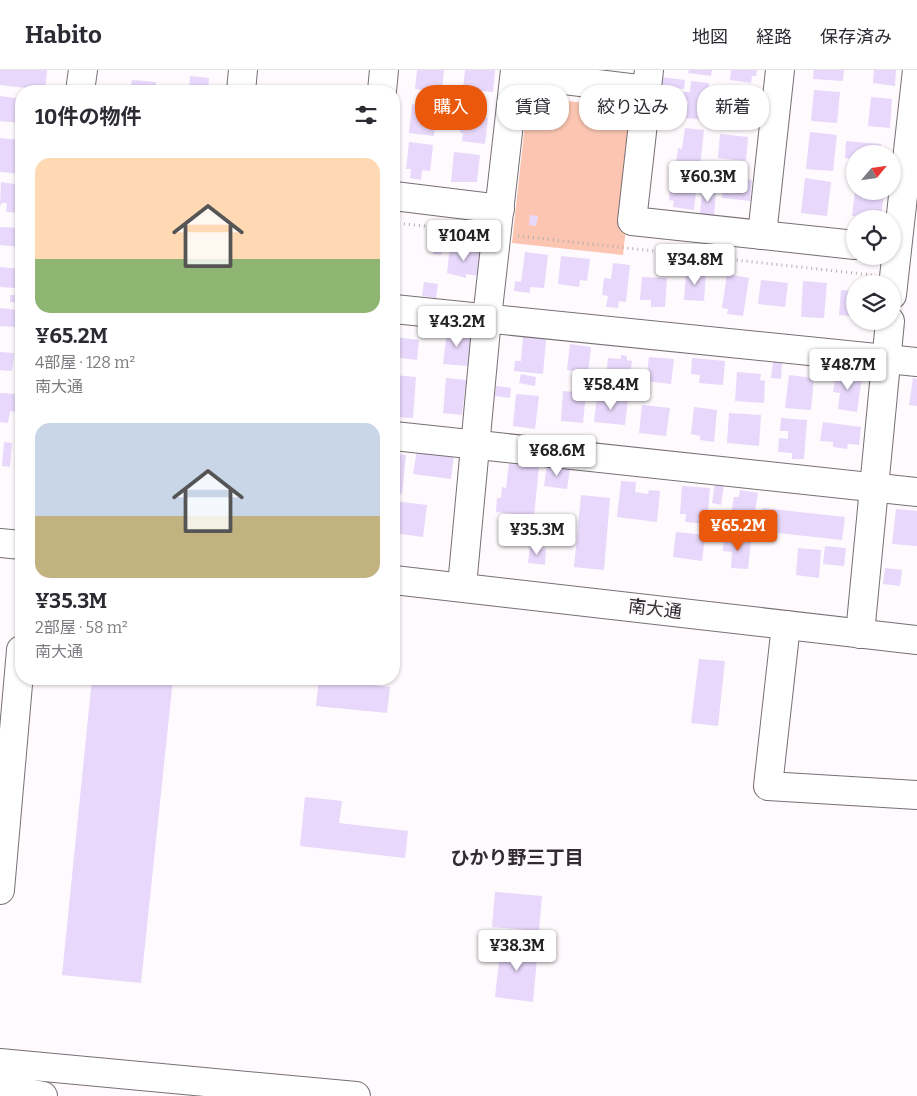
<!DOCTYPE html>
<html lang="ja">
<meta charset="utf-8">
<style>
body{margin:0;font-family:Bitter,"Noto Sans JP",serif;background:#f2f2f3;color:#2b2b33;height:100vh;display:flex;flex-direction:column;font-size:19px;white-space:nowrap}
*{box-sizing:border-box;margin:0}
p{font-size:16px;color:#7c7c81}
.icon{flex:none;width:28px;height:28px;fill:none;stroke:currentColor;stroke-width:2;stroke-linecap:round;stroke-linejoin:round}
.map{position:relative;flex:1;overflow:hidden}
.sheet{position:absolute;left:15px;top:15px;width:385px;height:600px;display:flex;flex-direction:column;background:#fff;border-radius:20px;box-shadow:0 1px 4px #0004}
.sheet>*{flex:none}
.guide{position:absolute;left:415px;top:15px;width:426px;height:45px;display:flex;gap:10px}
.needle{width:32px;rotate:61deg}
.fabs{position:absolute;left:846px;top:75px;display:grid;gap:10px}
.fabs a{display:grid;place-items:center;width:55px;height:55px;border-radius:50%;background:#fff;box-shadow:0 1px 4px #0004;font-size:25px}
.price{position:absolute;translate:-50% -42px;padding:0 11px;border-radius:5px;background:#fff;color:#222;font-size:16px;line-height:32px;filter:drop-shadow(0 1px 2px #0008)}
.price::after{content:'';position:absolute;left:50%;top:30px;width:15px;height:11px;margin-left:-8px;background:inherit;clip-path:polygon(0 0,100% 0,50% 100%)}
.price.on{background:#ea580c;color:#fff}
ul{padding:0;list-style:none}
li{display:grid;align-content:center;gap:10px;height:265px;padding:0 20px}
li span{display:grid;place-items:center;height:155px;border-radius:15px;color:#555}
li>.icon{margin-inline-start:auto}
span .icon{width:90px;height:90px;fill:#fffc;stroke-width:1}
li b{font-size:21px}
h2{display:flex;justify-content:space-between;align-items:center;height:60px;padding:0 20px;font-size:21px}
.chip{padding:0 18px;border-radius:20px;background:#fff;box-shadow:0 1px 4px #0004;font-size:18px;line-height:45px}
.chip.on{background:#ea580c;color:#fff}
header{display:flex;align-items:center;gap:30px;box-sizing:border-box;height:70px;padding:0 25px;background:#fff;border-bottom:1px solid #e1e1e2}
header strong{font-size:24px}
nav{display:flex;gap:28px;margin-inline-start:auto;font-size:18px}
.map>svg:first-child{display:block}
.green{fill:#fbc5b1}
.building{fill:#e8d8fb}
.lines{fill:none;stroke-linecap:round;stroke-linejoin:round}
.minor-casing{stroke:#776f74;stroke-width:30}
.path{stroke:#b2aeb1;stroke-width:3;stroke-dasharray:1 4;stroke-linecap:butt}
.minor{stroke:#fff;stroke-width:28}
.labels{text-anchor:middle;stroke-width:4;stroke-linejoin:round;paint-order:stroke}
.street-label{font-size:18px;fill:#322e31;stroke:#fefafd}
.neighbourhood-label{font-size:19px;font-weight:bold;fill:#322b30;stroke:#fefafd}
</style>
<header>
<strong>Habito</strong>
<nav><a>地図</a><a>経路</a><a>保存済み</a></nav>
</header>
<div class="map">
<svg width="917" height="1026" viewBox="0 0 917 1026">
<rect width="100%" height="100%" fill="#fefafd"/>
<polygon class="green" points="528,26 639,40 623,185 512,173"/>
<g class="building">
<polygon points="0,0 47,0 45,20 0,15"/>
<polygon points="417,0 444,0 442,22 415,19"/>
<polygon points="465,0 495,0 493,22 463,19"/>
<polygon points="689,0 712,0 711,6 688,3"/>
<polygon points="731,0 757,0 756,6 752,6 751,13 730,10"/>
<polygon points="814,0 844,0 843,11 813,9"/>
<polygon points="874,0 896,0 895,16 873,13"/>
<polygon points="190,6 209,8 208,21 189,21"/>
<polygon points="661,7 685,10 684,19 660,16"/>
<polygon points="132,10 156,12 155,21 130,21"/>
<polygon points="691,11 709,13 705,50 686,48 688,31 682,31 683,22 690,22"/>
<polygon points="814,20 840,22 837,53 811,51"/>
<polygon points="729,21 759,24 757,50 727,46"/>
<polygon points="0,26 21,29 21,53 0,51"/>
<polygon points="871,27 892,29 890,58 868,56"/>
<polygon points="412,34 437,37 434,66 409,63"/>
<polygon points="463,37 485,40 485,47 488,48 485,74 462,71 463,63 460,63"/>
<polygon points="685,58 704,60 700,97 676,94 678,78 682,79"/>
<polygon points="810,62 837,65 833,101 806,99"/>
<polygon points="720,64 748,67 746,91 718,88"/>
<polygon points="0,68 21,70 21,104 0,102"/>
<polygon points="846,71 881,74 880,84 855,84 855,89 845,88"/>
<polygon points="409,72 433,75 430,101 422,100 421,110 410,108 411,99 406,99"/>
<polygon points="454,82 480,85 477,112 451,112"/>
<polygon points="672,100 698,103 694,140 673,137 674,131 669,130"/>
<polygon points="725,107 752,110 750,131 722,128"/>
<polygon points="805,108 831,112 827,146 801,143"/>
<polygon points="1,112 21,115 21,143 6,142 7,133 2,133 0,136"/>
<polygon points="702,121 716,122 714,146 700,144"/>
<polygon points="855,121 884,121 881,149 852,146"/>
<polygon points="530,145 538,146 536,156 529,155"/>
<polygon points="0,157 21,158 21,177 0,175"/>
<polygon points="434,173 443,174 441,185 433,184"/>
<polygon points="450,176 482,180 479,206 466,204 466,208 447,203"/>
<polygon points="525,182 548,185 544,218 530,217 530,223 514,221 515,211 521,212"/>
<polygon points="561,186 590,189 587,211 580,210 579,217 558,214"/>
<polygon points="613,193 630,195 626,232 619,231 618,238 606,237 608,226 602,225 604,208 611,209"/>
<polygon points="0,197 21,199 21,221 15,221 15,218 0,217"/>
<polygon points="686,201 706,202 704,231 684,230"/>
<polygon points="727,204 749,208 743,246 727,244 728,239 722,238"/>
<polygon points="642,207 667,208 665,237 651,237 651,230 640,230"/>
<polygon points="761,210 788,213 785,237 758,234"/>
<polygon points="803,211 827,213 824,248 801,247"/>
<polygon points="424,212 438,214 436,228 422,226"/>
<polygon points="841,220 855,221 855,251 852,251 852,246 839,245"/>
<polygon points="10,225 21,225 21,233 10,232"/>
<polygon points="0,238 18,240 16,257 0,256"/>
<polygon points="447,260 472,263 468,296 443,294"/>
<polygon points="394,267 419,270 417,290 394,287"/>
<polygon points="523,267 546,269 543,304 514,301 515,291 521,291"/>
<polygon points="570,274 591,277 588,303 567,300"/>
<polygon points="0,282 14,283 12,301 0,300"/>
<polygon points="621,285 627,286 627,290 632,291 628,321 605,318 608,288 621,289"/>
<polygon points="649,287 674,289 671,314 646,311"/>
<polygon points="692,288 725,291 723,315 699,313 700,305 691,304"/>
<polygon points="773,291 782,292 781,309 771,308"/>
<polygon points="737,302 761,304 760,310 765,311 764,333 735,331"/>
<polygon points="836,303 862,306 857,342 838,339 840,323 833,322"/>
<polygon points="521,304 536,307 535,316 519,313"/>
<polygon points="394,305 416,307 413,348 394,347"/>
<polygon points="789,305 814,308 811,340 785,338"/>
<polygon points="446,308 466,310 462,345 443,343"/>
<polygon points="913,308 917,309 917,336 909,335"/>
<polygon points="496,316 511,318 510,328 495,326"/>
<polygon points="563,321 586,323 583,353 561,351"/>
<polygon points="0,323 17,324 16,342 10,341 8,353 0,352"/>
<polygon points="516,324 539,326 535,359 513,356"/>
<polygon points="597,326 628,330 625,355 594,352"/>
<polygon points="642,335 670,338 666,366 639,363"/>
<polygon points="694,337 717,340 714,372 700,370 700,366 691,364"/>
<polygon points="729,343 761,345 759,376 727,373"/>
<polygon points="781,348 807,350 804,389 792,389 792,383 778,382 779,368 788,369 788,361 780,361"/>
<polygon points="823,352 861,357 859,375 848,374 847,379 833,377 833,372 820,371"/>
<polygon points="4,372 12,373 10,397 2,396"/>
<polygon points="417,380 454,385 451,409 413,404"/>
<polygon points="394,384 406,385 402,424 394,423"/>
<polygon points="509,393 539,397 534,446 496,442 497,428 501,428 502,417 506,418"/>
<polygon points="547,395 570,398 567,419 544,416"/>
<polygon points="621,411 636,412 635,422 648,424 649,420 660,421 657,452 617,447"/>
<polygon points="715,413 724,414 721,435 712,433"/>
<polygon points="682,416 710,418 707,454 685,452 686,444 680,444"/>
<polygon points="740,420 758,423 753,455 730,451 734,427 739,427"/>
<polygon points="581,425 610,428 604,500 574,497"/>
<polygon points="394,431 427,435 423,467 394,463"/>
<polygon points="763,438 845,447 842,470 760,461"/>
<polygon points="896,439 917,441 917,476 892,474"/>
<polygon points="676,462 705,465 702,491 673,487"/>
<polygon points="529,466 546,468 545,475 528,473"/>
<polygon points="724,467 751,469 748,499 731,498 732,482 723,481"/>
<polygon points="825,476 846,478 844,496 823,494"/>
<polygon points="530,477 546,479 545,495 528,493"/>
<polygon points="798,478 821,480 819,508 796,505"/>
<polygon points="885,498 902,500 900,516 883,514"/>
<polygon points="699,589 725,591 718,656 691,653"/>
<polygon points="92,609 173,609 141,913 62,905"/>
<polygon points="319,609 339,609 339,611 390,617 387,643 316,636"/>
<polygon points="305,727 342,731 339,753 408,761 405,788 300,776"/>
<polygon points="495,822 542,826 539,861 492,857"/>
<polygon points="501,873 538,877 533,932 495,927"/>
</g>
<g class="lines">
<g class="minor-casing">
<g id="minor">
<polyline points="649,0 632,151 855,175"/>
<polyline points="515,4 647,20"/>
<polyline points="80,21 83,0"/>
<polyline points="241,21 243,0"/>
<polyline points="382,21 384,0"/>
<polyline points="394,126 500,139"/>
<polyline points="762,165 780,0"/>
<polyline points="892,225 917,0"/>
<polyline points="394,239 917,292"/>
<polyline points="394,366 917,422"/>
<polyline points="0,473 21,475"/>
<polyline points="394,510 917,570"/>
<polyline points="462,516 487,248 515,0"/>
<polyline points="786,555 768,716 917,725"/>
<polyline points="860,564 890,251"/>
<polyline points="0,820 21,580"/>
<polyline points="0,993 356,1026"/>
<polyline points="0,1012 18,1021 43,1026"/>
</g>
</g>
<g class="path">
<polyline points="394,153 457,159"/>
<polyline points="518,166 872,205"/>
</g>
<use href="#minor" class="minor"/>
</g>
<g class="labels">
<g class="street-label">
<text transform="translate(655 539) rotate(7)" y="6">南大通</text>
</g>
<g class="neighbourhood-label">
<text x="517" y="794">ひかり野三丁目</text>
</g>
</g>
</svg>
<div class="fabs">
<a><svg class="needle" viewBox="-14 -14 28 28"><path d="M0-13l5 13h-10z" fill="#e53935"/><path d="M0 13l5-13h-10z" fill="#7c7c81"/></svg></a>
<a><svg class="icon" aria-label="locate" viewBox="0 0 24 24"><circle cx="12" cy="12" r="6"/><path d="M12 2v4M12 18v4M2 12h4M18 12h4"/></svg></a>
<a><svg class="icon" aria-label="layers" viewBox="0 0 24 24"><path d="M12 4l9 5-9 5-9-5zM3 14l9 5 9-5"/></svg></a>
</div>
<b class="price" style="left:708px;top:133px">¥60.3M</b>
<b class="price" style="left:464px;top:192px">¥104M</b>
<b class="price" style="left:695px;top:216px">¥34.8M</b>
<b class="price" style="left:457px;top:278px">¥43.2M</b>
<b class="price" style="left:848px;top:321px">¥48.7M</b>
<b class="price" style="left:611px;top:341px">¥58.4M</b>
<b class="price" style="left:557px;top:407px">¥68.6M</b>
<b class="price on" style="left:738px;top:482px">¥65.2M</b>
<b class="price" style="left:537px;top:486px">¥35.3M</b>
<b class="price" style="left:517px;top:902px">¥38.3M</b>
<div class="guide">
<a class="chip on">購入</a>
<a class="chip">賃貸</a>
<a class="chip">絞り込み</a>
<a class="chip">新着</a>
</div>
<section class="sheet">
<h2>10件の物件<svg class="icon" aria-label="filters" viewBox="0 0 24 24"><path d="M4 7h16M4 17h16"/><circle cx="9" cy="7" r="2"/><circle cx="15" cy="17" r="2"/></svg></h2>
<ul>
<li><span style="background:linear-gradient(#ffd9b3 65%,#8fb573 0)"><svg class="icon" aria-label="home" viewBox="0 0 24 24"><path d="M3 11l9-7 9 7M6 9v11h12V9"/></svg></span><div><b>¥65.2M</b><p>4部屋 · 128 m²</p><p>南大通</p></div></li>
<li><span style="background:linear-gradient(#c9d6e8 60%,#c2b280 0)"><svg class="icon" aria-label="home" viewBox="0 0 24 24"><path d="M3 11l9-7 9 7M6 9v11h12V9"/></svg></span><div><b>¥35.3M</b><p>2部屋 · 58 m²</p><p>南大通</p></div></li>
</ul>
</section>
</div>
